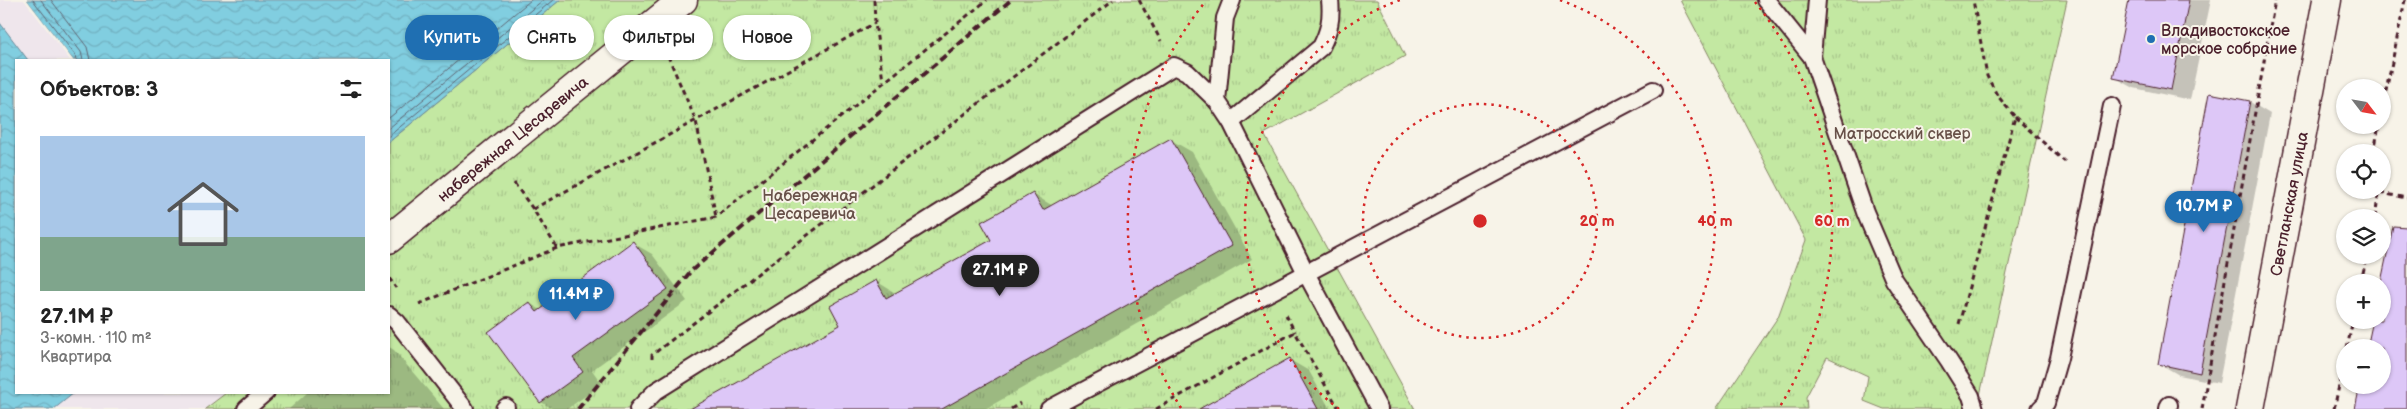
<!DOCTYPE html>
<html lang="ru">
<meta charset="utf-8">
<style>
body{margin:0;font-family:"Balsamiq Sans",sans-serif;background:#f2f2f2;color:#222;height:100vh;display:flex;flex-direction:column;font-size:19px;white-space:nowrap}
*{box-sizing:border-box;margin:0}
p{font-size:16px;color:#767676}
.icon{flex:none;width:28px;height:28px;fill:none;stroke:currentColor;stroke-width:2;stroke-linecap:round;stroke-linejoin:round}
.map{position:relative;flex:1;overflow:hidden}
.side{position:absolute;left:15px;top:59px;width:375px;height:335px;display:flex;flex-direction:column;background:#fff;border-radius:0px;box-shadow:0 1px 4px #0004}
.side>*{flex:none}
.guide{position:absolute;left:405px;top:15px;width:475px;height:45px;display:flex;gap:10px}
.needle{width:32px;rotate:121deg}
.buttons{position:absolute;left:2336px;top:79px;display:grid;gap:10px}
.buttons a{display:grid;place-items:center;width:55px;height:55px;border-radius:50%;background:#fff;box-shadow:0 1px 4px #0004;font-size:25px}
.price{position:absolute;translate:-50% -42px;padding:0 11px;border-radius:18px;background:#1f6fb2;color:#fff;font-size:16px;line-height:32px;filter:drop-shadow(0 1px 2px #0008)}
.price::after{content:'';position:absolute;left:50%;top:30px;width:15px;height:11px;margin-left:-8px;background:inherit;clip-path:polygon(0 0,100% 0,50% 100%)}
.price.current{background:#222;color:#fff}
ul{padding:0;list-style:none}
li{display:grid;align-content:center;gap:10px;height:265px;padding:0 25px}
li+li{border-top:1px solid #e0e0e0}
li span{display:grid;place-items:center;height:155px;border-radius:0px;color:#555}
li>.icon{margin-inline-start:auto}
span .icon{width:90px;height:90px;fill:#fffc;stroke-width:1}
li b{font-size:21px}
h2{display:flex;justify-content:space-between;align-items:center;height:60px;padding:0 25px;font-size:21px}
.chip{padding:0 18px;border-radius:22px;background:#fff;box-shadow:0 1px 4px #0004;font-size:18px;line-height:45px}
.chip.current{background:#1f6fb2;color:#fff}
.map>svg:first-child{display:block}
.built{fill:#efe6ec}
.park{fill:url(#park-tufts);stroke:#868466}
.water{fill:url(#water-waves);stroke:#6b8898}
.pier{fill:#f7f3e8}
.shadow{fill:#0003}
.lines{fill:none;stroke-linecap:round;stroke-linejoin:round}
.shore{stroke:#606573;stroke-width:1}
.building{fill:#ddc7f7;stroke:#4a1f2b}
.lane-casing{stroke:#4a1f2b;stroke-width:20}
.street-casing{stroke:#4a1f2b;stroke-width:31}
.primary-casing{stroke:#4a1f2b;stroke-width:31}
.path{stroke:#4a1f2b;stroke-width:3;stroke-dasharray:5 4;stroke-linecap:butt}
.lane{stroke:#f7f3e8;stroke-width:16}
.street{stroke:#f7f3e8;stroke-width:28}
.primary{stroke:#f7f3e8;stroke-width:28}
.rail{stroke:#4a1f2b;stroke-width:4;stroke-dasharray:8 4;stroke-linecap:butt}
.ring{fill:none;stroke:#d62828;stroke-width:2.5;stroke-dasharray:2.5 5}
.poi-dot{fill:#1f6fb2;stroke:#f7f3e8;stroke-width:2}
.labels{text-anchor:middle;stroke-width:4;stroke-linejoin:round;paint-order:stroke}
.poi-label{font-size:16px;fill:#4a1f2b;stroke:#f7f3e8;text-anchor:start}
.park-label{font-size:16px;fill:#685149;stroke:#f7f3e8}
.street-label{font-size:16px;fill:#4a1f2b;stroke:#f7f3e8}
.centre{fill:#d62828;stroke:#f7f3e8;stroke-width:2.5}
.ring-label{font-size:15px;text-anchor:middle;font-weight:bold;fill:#d62828;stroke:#f7f3e8;stroke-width:4;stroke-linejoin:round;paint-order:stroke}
</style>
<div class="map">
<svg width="2407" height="409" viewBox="0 0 2407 409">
<defs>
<pattern id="park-tufts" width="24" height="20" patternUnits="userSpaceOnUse" patternTransform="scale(1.25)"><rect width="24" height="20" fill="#c3e8a2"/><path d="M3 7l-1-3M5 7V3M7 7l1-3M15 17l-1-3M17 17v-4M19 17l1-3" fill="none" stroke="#a9c78c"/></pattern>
<pattern id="water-waves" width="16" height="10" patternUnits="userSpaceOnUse" patternTransform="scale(1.25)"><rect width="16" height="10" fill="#81cee0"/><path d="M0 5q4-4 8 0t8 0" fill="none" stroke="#71b0c0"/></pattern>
</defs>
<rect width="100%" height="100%" fill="#f7f3e8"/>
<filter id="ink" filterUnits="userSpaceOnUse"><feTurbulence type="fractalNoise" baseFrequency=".02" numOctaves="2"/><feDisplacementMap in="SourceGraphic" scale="10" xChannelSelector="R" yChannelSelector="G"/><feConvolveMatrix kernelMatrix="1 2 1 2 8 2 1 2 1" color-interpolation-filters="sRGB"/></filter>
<g filter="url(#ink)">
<g class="built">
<polygon points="0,0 27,0 73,60 28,60 0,23"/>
<polygon points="74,393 74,392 226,393 205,409 54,409"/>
</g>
<g class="park">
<polygon points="560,0 1377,0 1405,56 1264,134 1415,409 205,409 226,393 389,392 389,142"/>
<polygon points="1680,0 2067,0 1977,409 1884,409 1864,401 1868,376 1827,357 1806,397 1807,409 1716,409 1778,317 1806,240"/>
</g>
<g class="water">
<polygon points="27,0 560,0 389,142 389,60 73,60"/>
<polygon points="0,23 28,60 16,60 16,392 74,393 54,409 0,409"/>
</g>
<polygon class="pier" points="24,0 27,0 73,60 70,60"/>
<g class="shadow">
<polygon points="2130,0 2211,0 2190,100 2134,88 2114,77"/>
<polygon points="2210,95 2250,102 2270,114 2219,383 2179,375 2160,364"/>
<polygon points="1171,140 1192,152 1252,259 985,409 692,409 842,325 876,281 897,294 992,240 1033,194 1053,206"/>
<polygon points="633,243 652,254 687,301 592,370 602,384 567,409 553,409 541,402 529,303 541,310"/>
<polygon points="389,347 394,350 444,409 289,409 308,392 389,392"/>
<polygon points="1290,360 1309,371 1330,409 1201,409"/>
</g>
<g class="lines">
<g class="shore">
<polyline points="33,0 75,55 76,60"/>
<polyline points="41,0 81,52 83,60"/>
<polyline points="51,0 87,47 90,60"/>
<polyline points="389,118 531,0"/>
<polyline points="389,128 543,0"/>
<polyline points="389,136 553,0"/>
</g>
</g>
<g class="building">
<polygon points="2129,0 2189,0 2171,90 2113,78"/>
<polygon points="2209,93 2250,101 2200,373 2158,364"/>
<polygon points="1171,138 1232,246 942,409 690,409 840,325 830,306 876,280 886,298 991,240 981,222 1033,193 1043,210"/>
<polygon points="2393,226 2407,227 2407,409 2355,409 2360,385 2382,385 2382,348 2367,348 2373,320 2382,320 2382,282 2381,282"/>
<polygon points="633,241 668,289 573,358 583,372 540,403 488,332 529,302 537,312"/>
<polygon points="1290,358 1318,409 1199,409"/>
</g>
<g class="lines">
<g class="lane-casing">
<g id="lane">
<polyline points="1232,0 1225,18 1217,101 1231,122 1306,273 1379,409"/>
<polyline points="1766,0 1812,57 1865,212 1894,280 1949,361 1971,396 1975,409"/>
<polyline points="1812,57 1817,0"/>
<path d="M1231,122L1321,47C1329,31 1332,19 1330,0"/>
<polyline points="389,315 397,322 465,409"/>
<polyline points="246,409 266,392"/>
<polyline points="504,409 506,407"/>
<polyline points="638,409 656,391 1174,66 1187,72 1217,101"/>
<polyline points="1049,409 1653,90"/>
<polyline points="2040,409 2046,403 2059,358 2112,106"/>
<polyline points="2168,409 2169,405"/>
</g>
</g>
<g class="street-casing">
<g id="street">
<path id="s1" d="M389,239L683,0"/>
</g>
</g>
<g class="primary-casing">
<g id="primary">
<path id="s2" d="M2250,409L2327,0"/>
</g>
</g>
<g class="path">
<polyline points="874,0 875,23 883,81"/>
<polyline points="1139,0 1161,41"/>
<polyline points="668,56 696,121 716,217"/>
<polyline points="2382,110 2405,0"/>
<polyline points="2015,117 2065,162"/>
<polyline points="2374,152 2379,125"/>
<polyline points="514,183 533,209 557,248"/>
<polyline points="2380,193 2407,198"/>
<polyline points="533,209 875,23"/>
<polyline points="2375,218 2379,190"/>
<polyline points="389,278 396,288"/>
<polyline points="2361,282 2367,255"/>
<polyline points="419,304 557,248 716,217 987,0"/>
<polyline points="1286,315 1295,332"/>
<polyline points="1959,324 2015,117 1997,95 1987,76 1973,0"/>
<polyline points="2347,348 2353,320"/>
<polyline points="652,359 652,355 1113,0"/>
<polyline points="1011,409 1020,403"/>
<polyline points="1156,409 1295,332 1339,409"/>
<polyline points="2202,409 2275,0"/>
<polyline points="2334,409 2345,358"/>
</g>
<use href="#lane" class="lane"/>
<use href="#street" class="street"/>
<use href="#primary" class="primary"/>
<polyline class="rail" points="578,409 691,271 1011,0"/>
</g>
</g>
<g class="ring">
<circle cx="1480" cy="221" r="117"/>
<path d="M1339 409A235 235 0 0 1 1400 0M1560 0A235 235 0 0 1 1621 409"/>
<path d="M1181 408A352 352 0 0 1 1205 2M1755 2A352 352 0 0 1 1779 408"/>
</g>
<circle class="poi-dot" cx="2151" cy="39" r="5"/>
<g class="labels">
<g class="poi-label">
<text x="2161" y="36">Владивостокское<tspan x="2161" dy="18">морское собрание</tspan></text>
</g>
<g class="park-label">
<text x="1902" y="139">Матросский сквер</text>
<text x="810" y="201">Набережная<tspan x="810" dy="18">Цесаревича</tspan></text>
</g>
<g class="street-label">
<text dy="6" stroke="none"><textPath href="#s1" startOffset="159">набережная Цесаревича</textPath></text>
<text dy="6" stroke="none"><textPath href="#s2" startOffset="209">Светланская улица</textPath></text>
</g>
</g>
<circle cx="1480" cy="221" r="8" class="centre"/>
<g class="ring-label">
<text x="1597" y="226">20 m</text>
<text x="1715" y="226">40 m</text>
<text x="1832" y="226">60 m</text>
</g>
</svg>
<div class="buttons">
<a><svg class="needle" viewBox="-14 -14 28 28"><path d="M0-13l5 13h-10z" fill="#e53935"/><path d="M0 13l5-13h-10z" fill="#767676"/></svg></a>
<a><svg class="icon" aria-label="locate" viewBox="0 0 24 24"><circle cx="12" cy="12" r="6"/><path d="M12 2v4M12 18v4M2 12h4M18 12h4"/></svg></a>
<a><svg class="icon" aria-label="layers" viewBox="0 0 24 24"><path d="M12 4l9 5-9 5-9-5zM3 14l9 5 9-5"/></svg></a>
<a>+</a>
<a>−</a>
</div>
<b class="price" style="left:2204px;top:233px">10.7M ₽</b>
<b class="price current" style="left:1000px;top:297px">27.1M ₽</b>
<b class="price" style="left:576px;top:321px">11.4M ₽</b>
<div class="guide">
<a class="chip current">Купить</a>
<a class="chip">Снять</a>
<a class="chip">Фильтры</a>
<a class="chip">Новое</a>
</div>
<section class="side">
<h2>Объектов: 3<svg class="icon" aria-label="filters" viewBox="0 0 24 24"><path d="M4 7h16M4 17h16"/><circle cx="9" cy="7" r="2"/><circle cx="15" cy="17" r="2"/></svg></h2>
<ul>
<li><span style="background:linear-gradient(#a9c7e8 65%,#7fa58c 0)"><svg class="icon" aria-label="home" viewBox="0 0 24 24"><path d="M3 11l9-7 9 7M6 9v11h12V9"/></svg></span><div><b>27.1M ₽</b><p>3-комн. · 110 m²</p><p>Квартира</p></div></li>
</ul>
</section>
</div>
